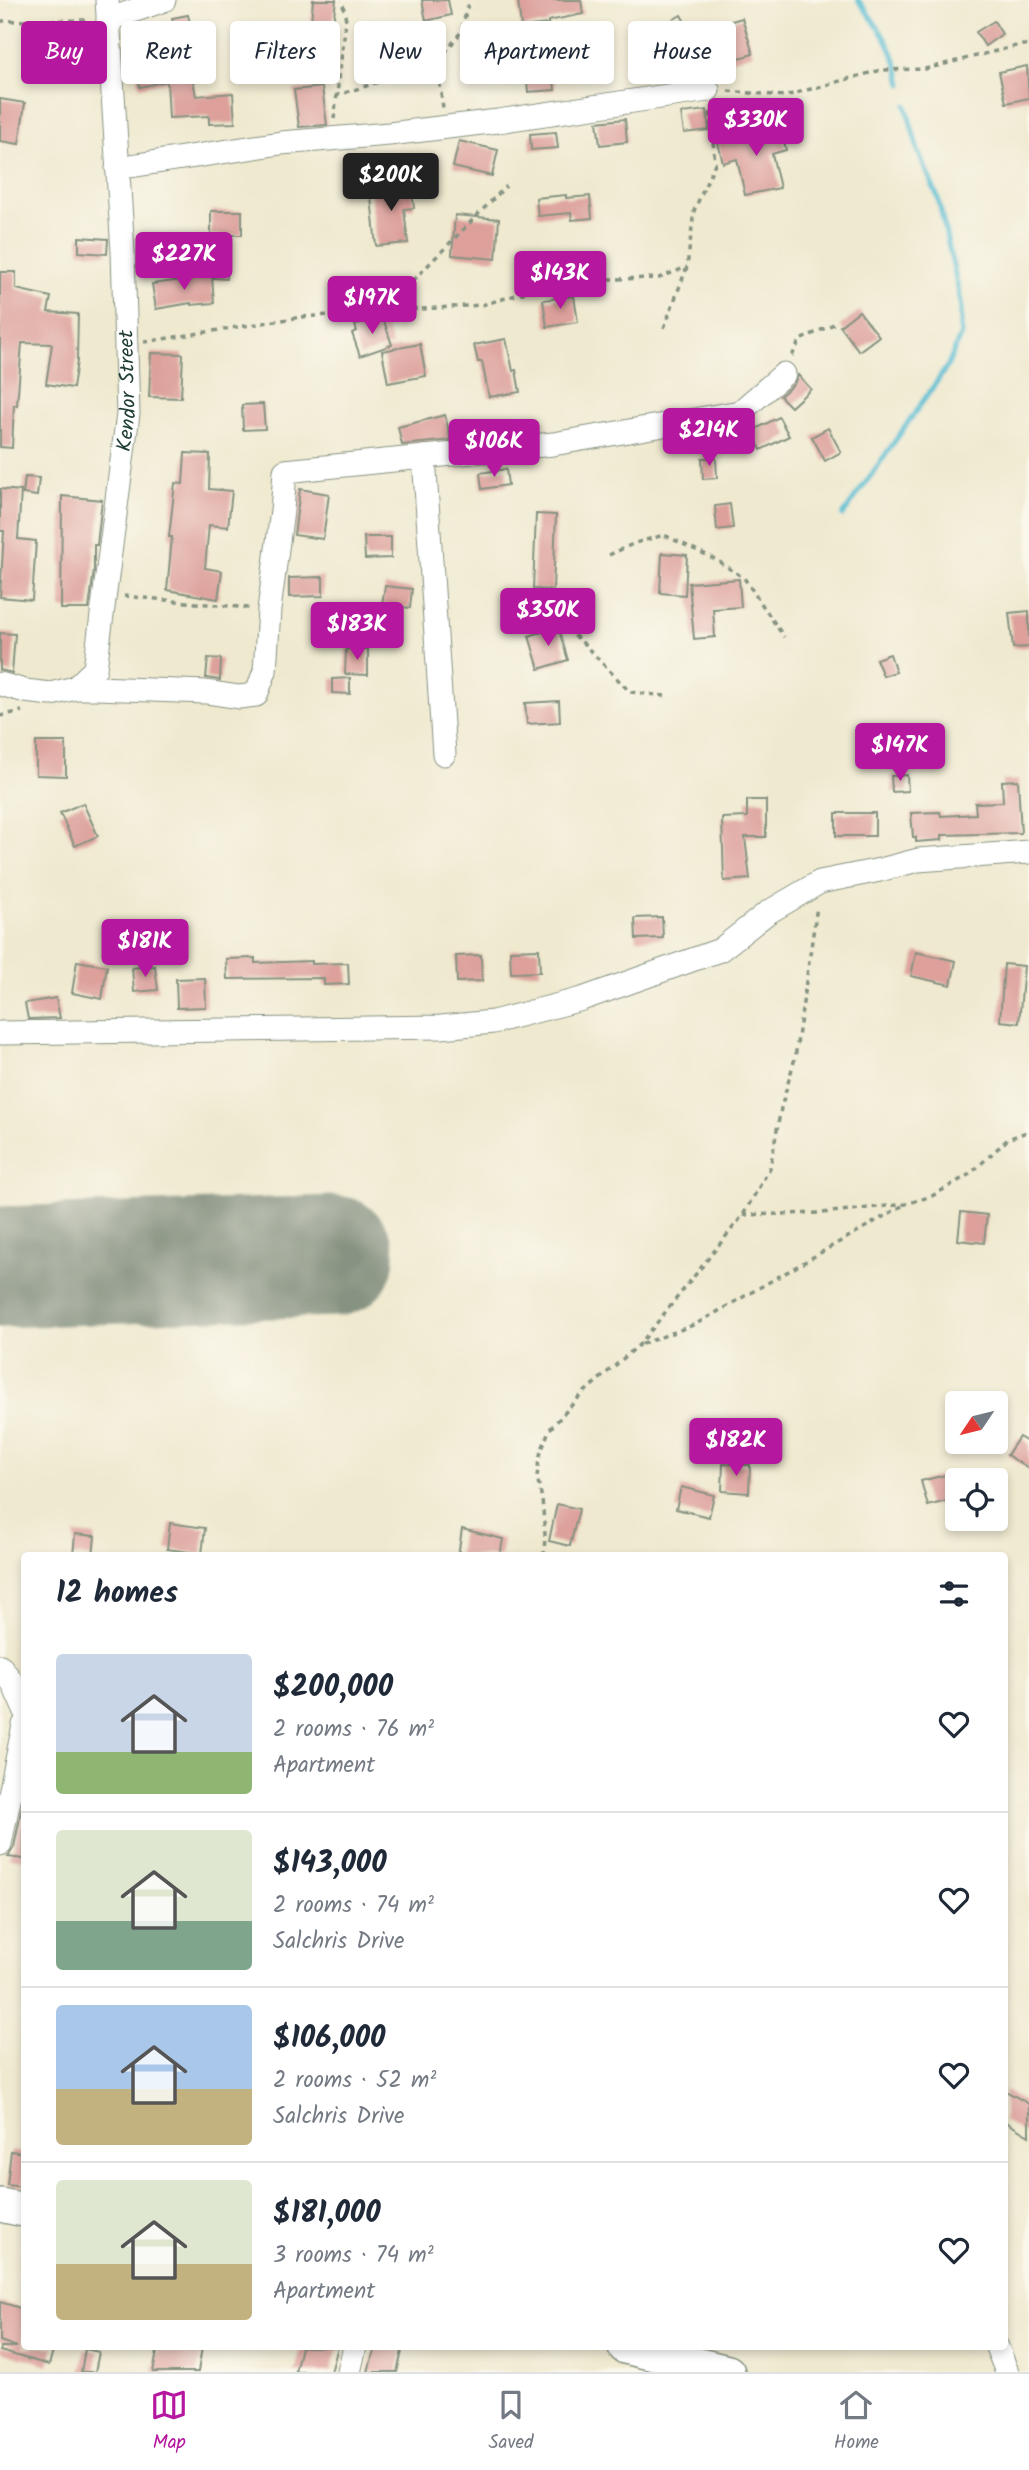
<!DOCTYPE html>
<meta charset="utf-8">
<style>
body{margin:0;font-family:Kalam,sans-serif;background:#f6f6f7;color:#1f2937;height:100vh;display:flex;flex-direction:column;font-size:26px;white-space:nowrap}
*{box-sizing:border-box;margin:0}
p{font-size:23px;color:#747a83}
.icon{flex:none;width:38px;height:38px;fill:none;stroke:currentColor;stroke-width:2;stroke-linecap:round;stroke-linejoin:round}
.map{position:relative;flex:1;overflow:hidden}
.sheet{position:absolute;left:21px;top:1552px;width:987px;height:798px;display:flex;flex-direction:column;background:#fff;border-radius:7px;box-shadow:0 4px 10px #0003}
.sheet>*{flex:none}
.top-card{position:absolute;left:21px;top:21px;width:987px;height:63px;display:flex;gap:14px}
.needle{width:46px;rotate:235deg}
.tools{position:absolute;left:945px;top:1391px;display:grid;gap:14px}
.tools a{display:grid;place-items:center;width:63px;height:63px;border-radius:7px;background:#fff;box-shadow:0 4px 10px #0003;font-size:35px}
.price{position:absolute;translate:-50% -60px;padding:0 16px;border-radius:7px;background:#b5179e;color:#fff;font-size:23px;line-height:46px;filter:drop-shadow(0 2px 4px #0008)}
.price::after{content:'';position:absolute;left:50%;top:42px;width:21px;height:16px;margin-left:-10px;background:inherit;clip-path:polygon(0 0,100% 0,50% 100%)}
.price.on{background:#222;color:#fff}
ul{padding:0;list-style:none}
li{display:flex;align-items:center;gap:21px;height:175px;padding:0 35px}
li+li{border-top:2px solid #e0e1e3}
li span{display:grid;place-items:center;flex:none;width:196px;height:140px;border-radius:7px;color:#555}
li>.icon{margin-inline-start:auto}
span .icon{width:84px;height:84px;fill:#fffc;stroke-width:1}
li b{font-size:30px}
h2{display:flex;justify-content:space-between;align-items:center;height:84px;padding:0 35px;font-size:30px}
.tag{padding:0 24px;border-radius:7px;background:#fff;box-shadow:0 4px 10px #0003;font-size:24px;line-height:63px}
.tag.on{background:#b5179e;color:#fff}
.dock{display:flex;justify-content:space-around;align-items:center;height:98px;border-top:2px solid #e0e1e3;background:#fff;font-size:19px;color:#747a83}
.dock a{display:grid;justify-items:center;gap:4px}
.dock .on{color:#b5179e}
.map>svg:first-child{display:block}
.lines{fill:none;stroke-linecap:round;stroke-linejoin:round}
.stream{stroke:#54bcd2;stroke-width:5}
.runway{stroke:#879382;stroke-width:121}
.building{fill:#dda09b}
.minor-casing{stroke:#879382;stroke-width:25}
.highway-casing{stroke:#879382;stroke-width:36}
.path{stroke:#879382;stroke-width:3.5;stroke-dasharray:5 5;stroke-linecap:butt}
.minor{stroke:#fff;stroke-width:23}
.highway{stroke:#fff;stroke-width:33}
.labels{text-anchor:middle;stroke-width:5;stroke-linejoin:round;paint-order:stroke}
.street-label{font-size:21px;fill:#1f3d34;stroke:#fbf7ec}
</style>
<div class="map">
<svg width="1029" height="2372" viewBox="0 0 1029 2372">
<rect width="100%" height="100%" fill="#fbf7ec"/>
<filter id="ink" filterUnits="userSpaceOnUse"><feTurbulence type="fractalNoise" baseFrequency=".0143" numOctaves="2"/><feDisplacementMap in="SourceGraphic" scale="14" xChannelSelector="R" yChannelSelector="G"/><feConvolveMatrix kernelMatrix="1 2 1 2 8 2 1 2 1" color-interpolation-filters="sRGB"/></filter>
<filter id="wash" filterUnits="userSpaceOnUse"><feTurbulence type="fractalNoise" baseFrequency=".00686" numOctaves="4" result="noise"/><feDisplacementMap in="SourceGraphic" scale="28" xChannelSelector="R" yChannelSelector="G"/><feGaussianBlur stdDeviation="1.57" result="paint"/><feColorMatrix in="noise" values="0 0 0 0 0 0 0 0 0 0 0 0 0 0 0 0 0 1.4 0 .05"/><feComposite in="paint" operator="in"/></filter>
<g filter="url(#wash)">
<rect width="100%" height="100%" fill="#efe9cf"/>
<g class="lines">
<g class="stream">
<path d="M858,0C880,29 895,48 902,84"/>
<polyline points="843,515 947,367 961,334 961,302 938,198 918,151 906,105"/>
</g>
<polyline class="runway" points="0,1267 334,1256"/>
</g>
<g id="blocks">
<g class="building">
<polygon points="313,0 336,0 333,24 311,22"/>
<polygon points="422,0 448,0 451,15 426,21"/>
<polygon points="518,0 581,0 583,14 548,21 548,24 521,27"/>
<polygon points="188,15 192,31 176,34 172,18"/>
<polygon points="681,15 691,33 742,18 753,54 719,64 711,37 672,59 655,30"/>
<polygon points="994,21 1002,34 985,46 976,32"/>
<polygon points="186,44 196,96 233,93 235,123 209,124 209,116 169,118 167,81 140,87 132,56"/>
<polygon points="552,56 555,90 528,92 525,58"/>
<polygon points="1027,66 1029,98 1006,103 999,72"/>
<polygon points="322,87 327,125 299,127 294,90"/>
<polygon points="0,99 25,103 19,144 0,141"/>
<polygon points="707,110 709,130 684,133 681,113"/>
<polygon points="625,119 627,142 600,145 597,122"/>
<polygon points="780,125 786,150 772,154 780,188 745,195 737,159 723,163 718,143"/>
<polygon points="556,132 558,148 531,150 530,134"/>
<polygon points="459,141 498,150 492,176 453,167"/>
<polygon points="411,182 414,208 404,209 408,243 376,246 370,187"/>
<polygon points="566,195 566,198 590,196 592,218 572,220 571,213 538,216 536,198"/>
<rect x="211" y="211" width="31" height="24"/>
<polygon points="455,215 499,219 496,259 452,255"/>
<polygon points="79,237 108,239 107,254 79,252"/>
<polygon points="214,262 228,263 227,279 214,278"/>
<polygon points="0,272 16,272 16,289 51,297 48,312 78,314 77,361 73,388 46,384 52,344 22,343 17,405 14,405 12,448 0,447"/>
<polygon points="212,276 214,303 191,305 191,303 156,309 152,284"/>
<polygon points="574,296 578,322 547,327 543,300"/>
<polygon points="859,311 879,336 859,351 840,326"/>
<polygon points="382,315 392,345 360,356 352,333 357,331 355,325"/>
<polygon points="506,339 513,371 516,370 520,392 489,397 482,362 478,362 474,345"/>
<polygon points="420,344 426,376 388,383 382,351"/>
<polygon points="151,353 183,354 181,398 149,397"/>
<polygon points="798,375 811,389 791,407 780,396 794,384"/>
<polygon points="263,404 265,429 243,430 242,405"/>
<polygon points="445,415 451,440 402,445 398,427"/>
<polygon points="779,417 789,436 761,450 752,431"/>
<polygon points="828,428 841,452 825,461 812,437"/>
<polygon points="185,453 210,454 209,489 232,491 228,527 209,525 205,568 222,571 218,599 167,590 172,537 169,537 175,483 183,484"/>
<polygon points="702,458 716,458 717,478 703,479"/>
<polygon points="506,469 508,485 482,489 480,473"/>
<polygon points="25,477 39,478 37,496 23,494"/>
<polygon points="0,489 21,491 18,539 36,541 32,600 0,597 4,531 0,531"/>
<polygon points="300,489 329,494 323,539 294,535"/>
<polygon points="62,496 102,500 97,545 94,545 94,570 89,609 61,609"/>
<polygon points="730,504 733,528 717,530 715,506"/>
<polygon points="536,514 556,515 553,590 533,589"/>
<polygon points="364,537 391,537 391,558 365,559"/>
<polygon points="662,553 687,555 685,595 660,593"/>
<polygon points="323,577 323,596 289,597 289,578"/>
<polygon points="739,579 741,607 713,609 715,637 694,639 689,583"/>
<polygon points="385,586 412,589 410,608 382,604"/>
<polygon points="1029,611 1029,647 1013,648 1009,613"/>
<polygon points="558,627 568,660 539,669 529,636"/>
<polygon points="0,633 15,634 12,673 0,670"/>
<polygon points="346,649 368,649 368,675 345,674"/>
<polygon points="890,654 896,672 883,676 876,659"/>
<polygon points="208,658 221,659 220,680 206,678"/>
<polygon points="350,678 350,694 332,693 332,679"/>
<polygon points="559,701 560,722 527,724 525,703"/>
<polygon points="36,742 66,742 66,776 36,775"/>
<polygon points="907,775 908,791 892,792 891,776"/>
<polygon points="1018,780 1021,833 942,835 942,840 916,842 916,837 913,837 911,813 940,812 941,816 976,814 975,803 1003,802 1002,781"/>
<polygon points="747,800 766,800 766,837 745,837 750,879 724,881 722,818 747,817"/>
<polygon points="83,803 98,836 75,846 60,813"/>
<rect x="836" y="813" width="39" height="23"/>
<polygon points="662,917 663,938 636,939 635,918"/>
<polygon points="539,949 540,972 511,973 510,950"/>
<polygon points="916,952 956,961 951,985 911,976"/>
<polygon points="481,955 482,981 457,982 456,956"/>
<polygon points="255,958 255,963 312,961 312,964 348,963 349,984 324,985 324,978 227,979 226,959"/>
<polygon points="77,961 107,966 102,999 72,993"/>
<polygon points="1004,964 1024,966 1019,1023 1000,1021"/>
<polygon points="155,966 158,990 134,992 132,968"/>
<polygon points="205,978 206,1007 177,1008 176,979"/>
<polygon points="56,998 60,1018 28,1019 25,1003"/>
<polygon points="961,1212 987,1215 984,1243 958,1240"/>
<polygon points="1019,1437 1029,1443 1029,1469 1007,1455"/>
<polygon points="723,1464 750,1465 749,1493 722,1491"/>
<polygon points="953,1473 957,1498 928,1506 921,1481"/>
<polygon points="681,1487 714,1495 709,1517 676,1509"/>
<polygon points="557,1504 579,1509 570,1546 549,1541"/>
<polygon points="170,1523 205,1528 202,1554 167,1549"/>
<polygon points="462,1529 503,1539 500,1556 458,1556"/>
<polygon points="75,1534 95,1536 93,1556 73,1556"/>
<polygon points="24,1797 24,1859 8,1857 14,1847"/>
<polygon points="1004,2090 1029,2104 1029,2136 1004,2121"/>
<polygon points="11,2151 24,2153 24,2187 7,2185"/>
<polygon points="0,2302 24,2309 24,2347 54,2347 49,2365 0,2351 1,2347 17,2347 0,2341"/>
<polygon points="158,2347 202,2347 198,2372 153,2372"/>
<polygon points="301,2347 338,2347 331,2372 295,2372"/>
<polygon points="375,2347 403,2347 397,2372 368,2372"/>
<polygon points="85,2349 99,2352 95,2372 81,2372"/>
</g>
</g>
</g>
<g filter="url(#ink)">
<use href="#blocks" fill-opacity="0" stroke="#879382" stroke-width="2"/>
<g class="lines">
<g class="minor-casing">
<g id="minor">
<polyline points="108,20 164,0"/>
<polyline points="117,168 281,143 389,134 498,121 708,90"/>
<polyline points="424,457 444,754"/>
<polyline points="0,684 25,691 51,694 75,688 96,688 206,692 239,697 256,695 265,671 269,610 282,511 285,471 553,444 740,412 784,374"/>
<path id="s1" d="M75,688L95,669L128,414L123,252L107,0"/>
<polyline points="0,1033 441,1027 493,1022 582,999 720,950 767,913 820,882 880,870 918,860 1029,852"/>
<polyline points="0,1666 13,1683 24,1708"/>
<polyline points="0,1844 24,1725"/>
<polyline points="997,2347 1007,2372"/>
<polyline points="349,2372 355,2347"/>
</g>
</g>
<g class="highway-casing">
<g id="highway">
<polyline points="0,2205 24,2210"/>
<polyline points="625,2347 728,2372"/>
</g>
</g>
<g class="path">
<polyline points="0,21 89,20"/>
<polyline points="437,63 443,108"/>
<polyline points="728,91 785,96 881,70 925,69 1020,45 1029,45"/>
<polyline points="335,96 437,63 461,32 469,0"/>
<polyline points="334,119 346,20 342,0"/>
<polyline points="385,309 506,186"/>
<polyline points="664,328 687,267 694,211 715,163 710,109"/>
<polyline points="144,342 301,317 482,305 567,280 659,278 687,267"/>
<polyline points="792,356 800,340 836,323"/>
<polyline points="609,555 635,543 664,535 715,559 744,578 784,637"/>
<polyline points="124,596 249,608"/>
<polyline points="510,611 546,617 579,639 630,692 665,696"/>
<polyline points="0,716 22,711"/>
<polyline points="743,1215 822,1213 906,1204 932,1196 946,1188 970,1174 1008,1139 1029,1131"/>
<polyline points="642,1344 696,1324 904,1205"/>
<polyline points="544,1556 545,1534 542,1499 537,1477 539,1458 549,1430 580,1396 640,1344 743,1215 770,1168 781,1108 795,1058 817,906"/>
</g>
<use href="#minor" class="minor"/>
<use href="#highway" class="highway"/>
</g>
</g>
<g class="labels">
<g class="street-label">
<text dy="7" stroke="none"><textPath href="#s1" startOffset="308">Kendor Street</textPath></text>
</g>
</g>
</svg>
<div class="tools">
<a><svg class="needle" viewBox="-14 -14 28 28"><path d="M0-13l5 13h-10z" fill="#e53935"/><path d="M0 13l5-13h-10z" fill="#747a83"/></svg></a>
<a><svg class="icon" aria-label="locate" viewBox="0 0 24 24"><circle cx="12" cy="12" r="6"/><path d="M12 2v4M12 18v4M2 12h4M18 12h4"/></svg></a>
</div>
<b class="price" style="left:756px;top:158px">$330K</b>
<b class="price on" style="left:391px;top:213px">$200K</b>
<b class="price" style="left:184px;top:292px">$227K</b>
<b class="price" style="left:560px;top:311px">$143K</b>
<b class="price" style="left:372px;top:336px">$197K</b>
<b class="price" style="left:709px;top:468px">$214K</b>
<b class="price" style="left:494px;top:479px">$106K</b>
<b class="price" style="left:548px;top:648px">$350K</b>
<b class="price" style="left:357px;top:662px">$183K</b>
<b class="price" style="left:900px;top:783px">$147K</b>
<b class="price" style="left:145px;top:979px">$181K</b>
<b class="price" style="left:736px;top:1478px">$182K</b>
<div class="top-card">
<a class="tag on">Buy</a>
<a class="tag">Rent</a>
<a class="tag">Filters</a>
<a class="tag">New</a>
<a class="tag">Apartment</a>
<a class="tag">House</a>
</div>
<section class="sheet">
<h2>12 homes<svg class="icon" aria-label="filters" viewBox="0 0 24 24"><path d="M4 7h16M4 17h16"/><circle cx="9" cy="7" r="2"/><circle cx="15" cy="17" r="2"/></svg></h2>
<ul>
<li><span style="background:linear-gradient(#c9d6e8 70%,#8fb573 0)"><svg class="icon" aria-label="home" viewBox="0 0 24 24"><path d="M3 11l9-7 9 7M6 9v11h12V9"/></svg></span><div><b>$200,000</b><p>2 rooms · 76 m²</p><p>Apartment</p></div><svg class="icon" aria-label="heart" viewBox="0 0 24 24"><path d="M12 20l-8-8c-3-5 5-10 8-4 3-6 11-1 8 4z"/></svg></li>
<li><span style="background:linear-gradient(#dfe7d0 65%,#7fa58c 0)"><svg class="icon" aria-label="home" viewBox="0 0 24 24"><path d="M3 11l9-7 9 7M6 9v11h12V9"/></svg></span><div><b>$143,000</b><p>2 rooms · 74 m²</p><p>Salchris Drive</p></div><svg class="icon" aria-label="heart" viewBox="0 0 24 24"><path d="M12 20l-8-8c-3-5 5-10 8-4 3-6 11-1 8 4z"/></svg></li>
<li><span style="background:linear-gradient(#a9c7e8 60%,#c2b280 0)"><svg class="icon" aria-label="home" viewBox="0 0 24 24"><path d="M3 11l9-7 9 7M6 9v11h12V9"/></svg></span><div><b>$106,000</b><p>2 rooms · 52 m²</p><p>Salchris Drive</p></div><svg class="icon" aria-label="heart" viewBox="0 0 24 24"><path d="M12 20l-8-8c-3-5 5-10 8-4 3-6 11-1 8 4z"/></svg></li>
<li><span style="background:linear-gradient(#dfe7d0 60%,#c2b280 0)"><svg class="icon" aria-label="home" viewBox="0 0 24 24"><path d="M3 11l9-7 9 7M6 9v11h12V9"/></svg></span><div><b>$181,000</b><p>3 rooms · 74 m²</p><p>Apartment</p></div><svg class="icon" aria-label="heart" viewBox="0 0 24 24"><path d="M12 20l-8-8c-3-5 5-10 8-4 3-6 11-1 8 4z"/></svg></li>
</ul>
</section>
</div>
<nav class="dock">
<a class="on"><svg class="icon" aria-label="map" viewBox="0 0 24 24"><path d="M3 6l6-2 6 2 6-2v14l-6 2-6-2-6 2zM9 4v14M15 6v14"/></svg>Map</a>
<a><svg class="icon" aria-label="saved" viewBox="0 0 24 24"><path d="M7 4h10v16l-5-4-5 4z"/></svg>Saved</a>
<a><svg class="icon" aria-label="home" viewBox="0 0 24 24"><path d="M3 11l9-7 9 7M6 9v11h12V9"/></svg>Home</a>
</nav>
